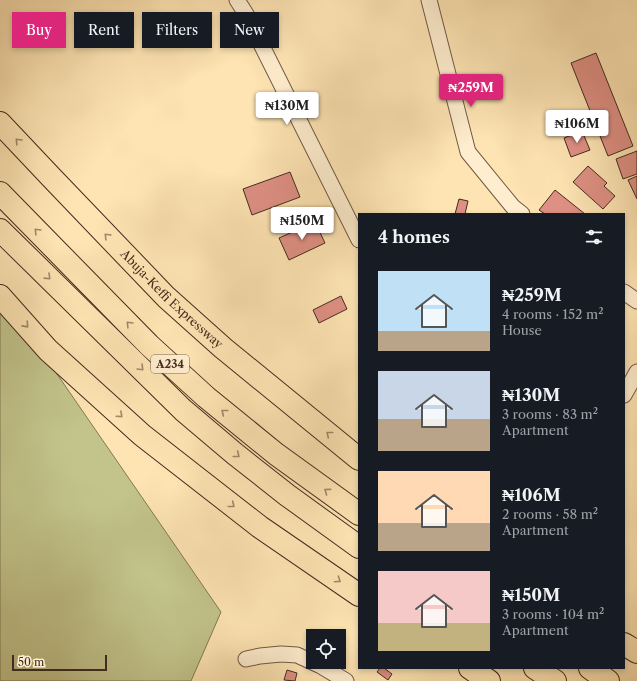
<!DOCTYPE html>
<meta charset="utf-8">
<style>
body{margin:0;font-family:"Libre Caslon Text",serif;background:#242831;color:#f1f3f6;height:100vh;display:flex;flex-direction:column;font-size:15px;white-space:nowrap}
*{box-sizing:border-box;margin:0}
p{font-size:13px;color:#9ea1a6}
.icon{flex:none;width:22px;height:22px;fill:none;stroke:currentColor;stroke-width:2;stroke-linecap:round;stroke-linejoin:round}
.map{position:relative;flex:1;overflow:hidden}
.panel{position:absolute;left:358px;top:213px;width:267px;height:456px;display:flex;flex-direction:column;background:#171b24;border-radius:0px;box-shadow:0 2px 6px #0003}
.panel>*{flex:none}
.banner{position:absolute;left:12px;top:12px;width:286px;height:36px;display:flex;gap:8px}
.fabs{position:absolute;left:306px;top:629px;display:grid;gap:8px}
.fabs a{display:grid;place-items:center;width:40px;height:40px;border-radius:0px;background:#171b24;box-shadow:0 2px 6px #0003;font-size:20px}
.scale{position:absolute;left:12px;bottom:10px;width:95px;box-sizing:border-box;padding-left:4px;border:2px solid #432b1f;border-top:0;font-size:11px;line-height:14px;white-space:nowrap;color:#432b1f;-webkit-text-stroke:3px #feedce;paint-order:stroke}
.price{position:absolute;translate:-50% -34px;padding:0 9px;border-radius:4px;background:#fff;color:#222;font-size:13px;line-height:26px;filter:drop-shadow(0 1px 2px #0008)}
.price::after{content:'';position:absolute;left:50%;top:24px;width:12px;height:9px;margin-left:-6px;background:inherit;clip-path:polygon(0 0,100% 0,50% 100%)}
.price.selected{background:#db2777;color:#fff}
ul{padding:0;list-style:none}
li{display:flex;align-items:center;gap:12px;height:100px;padding:0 20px}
li span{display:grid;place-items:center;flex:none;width:112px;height:80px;border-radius:0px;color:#555}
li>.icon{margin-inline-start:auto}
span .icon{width:48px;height:48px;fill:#fffc;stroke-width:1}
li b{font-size:17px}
h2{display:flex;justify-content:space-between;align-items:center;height:48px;padding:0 20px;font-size:17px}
.chip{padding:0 14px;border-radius:0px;background:#171b24;box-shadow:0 2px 6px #0003;font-size:14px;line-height:36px}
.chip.selected{background:#db2777;color:#fff}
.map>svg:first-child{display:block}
.green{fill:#c2c48b;stroke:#827855}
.building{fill:#df9084;stroke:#432b1f}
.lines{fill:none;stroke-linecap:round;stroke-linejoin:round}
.minor-casing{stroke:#725944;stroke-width:17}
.trunk-casing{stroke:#432b1f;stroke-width:24}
.motorway-casing{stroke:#432b1f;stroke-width:24}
.minor{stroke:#feedce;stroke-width:15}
.trunk{stroke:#fee4b3;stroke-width:22}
.motorway{stroke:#fee4b3;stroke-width:22}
.oneway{stroke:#a08869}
.labels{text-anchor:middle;stroke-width:3;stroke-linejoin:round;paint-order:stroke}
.shield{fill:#feedce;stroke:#7b6554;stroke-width:1}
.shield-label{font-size:11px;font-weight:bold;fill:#432b1f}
.street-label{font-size:12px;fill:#432b1f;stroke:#feedce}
</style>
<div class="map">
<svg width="637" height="681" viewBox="0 0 637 681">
<rect width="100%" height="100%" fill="#fee4b3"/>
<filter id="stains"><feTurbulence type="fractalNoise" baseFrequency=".005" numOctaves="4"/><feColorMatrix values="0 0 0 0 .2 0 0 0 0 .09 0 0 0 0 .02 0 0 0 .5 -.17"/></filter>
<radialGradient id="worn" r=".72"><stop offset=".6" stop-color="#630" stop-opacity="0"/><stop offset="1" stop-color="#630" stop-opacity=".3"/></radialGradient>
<polygon class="green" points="0,302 37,345 221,612 191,681 0,681"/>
<g class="building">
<polygon points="596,53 633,146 608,156 571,63"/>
<polygon points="582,131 590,150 571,157 564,138"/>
<polygon points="637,151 637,174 623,179 616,159"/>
<polygon points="588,166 607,183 604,186 615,196 603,209 573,182"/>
<polygon points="290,172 300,197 252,215 243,189"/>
<polygon points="637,176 637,199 628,180"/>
<polygon points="555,190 585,214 545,214 539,210"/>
<polygon points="459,199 468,201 465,214 455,214"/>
<polygon points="315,222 325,243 289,260 279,238"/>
<polygon points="341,296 347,309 319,323 313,310"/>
<polygon points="380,668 384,668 392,674 388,680 377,672"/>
<polygon points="287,670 297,673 295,681 284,680"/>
</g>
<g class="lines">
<g class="minor-casing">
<g id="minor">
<polyline points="237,0 246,14 359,240"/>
<polyline points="429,0 468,152 513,207 522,214"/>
<polyline points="624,292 637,301"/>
<polyline points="624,395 637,372"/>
<polyline points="246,659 260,656 281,654 297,655 321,666 346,681"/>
</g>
</g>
<g class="trunk-casing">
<g id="trunk">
<path id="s1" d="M0,123L51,177L166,297L223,348L359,459"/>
<polyline points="0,296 48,350 142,435 260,527 359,595"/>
<polyline points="624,644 637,652"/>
<polyline points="470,668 489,681"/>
</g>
</g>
<g class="motorway-casing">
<g id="motorway">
<polyline points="0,193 149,345 206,397 276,454 359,514"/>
<polyline points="0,230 183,410 235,454 287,495 359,547"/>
<polyline points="472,668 475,671"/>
<polyline points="535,668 555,681"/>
<polyline points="590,668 608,681"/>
</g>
</g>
<use href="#minor" class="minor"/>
<use href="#trunk" class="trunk"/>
<use href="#motorway" class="motorway"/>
</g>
<defs><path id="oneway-chevron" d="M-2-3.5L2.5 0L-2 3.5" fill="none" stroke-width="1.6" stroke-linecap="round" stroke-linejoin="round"/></defs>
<g class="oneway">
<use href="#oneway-chevron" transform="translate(18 141) rotate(-133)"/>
<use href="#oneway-chevron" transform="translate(37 231) rotate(-135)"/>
<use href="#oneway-chevron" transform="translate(107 236) rotate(-134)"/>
<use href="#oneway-chevron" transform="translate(48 277) rotate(44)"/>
<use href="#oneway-chevron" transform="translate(129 324) rotate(-135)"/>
<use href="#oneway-chevron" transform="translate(26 325) rotate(48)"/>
<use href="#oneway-chevron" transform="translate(141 368) rotate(45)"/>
<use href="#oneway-chevron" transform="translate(224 412) rotate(-141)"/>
<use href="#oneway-chevron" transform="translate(120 415) rotate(42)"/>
<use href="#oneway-chevron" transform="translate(329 434) rotate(-141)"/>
<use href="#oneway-chevron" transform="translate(237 455) rotate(39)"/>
<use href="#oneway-chevron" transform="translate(327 491) rotate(-144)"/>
<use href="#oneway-chevron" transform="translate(232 505) rotate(38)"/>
<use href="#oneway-chevron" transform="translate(338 580) rotate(34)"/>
</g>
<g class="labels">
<rect class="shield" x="151" y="355" width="38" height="18" rx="3"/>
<g class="shield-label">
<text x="170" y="368">A234</text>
</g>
<g class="street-label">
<text dy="4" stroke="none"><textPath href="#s1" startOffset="246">Abuja-Keffi Expressway</textPath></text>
</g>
</g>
<rect width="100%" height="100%" filter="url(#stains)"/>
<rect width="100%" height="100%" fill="url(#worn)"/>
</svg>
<div class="fabs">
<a><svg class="icon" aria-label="locate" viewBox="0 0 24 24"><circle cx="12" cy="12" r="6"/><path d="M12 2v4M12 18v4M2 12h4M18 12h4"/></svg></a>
</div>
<div class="scale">50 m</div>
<b class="price selected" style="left:471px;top:108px">₦259M</b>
<b class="price" style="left:287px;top:126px">₦130M</b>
<b class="price" style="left:577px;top:144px">₦106M</b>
<b class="price" style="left:302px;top:241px">₦150M</b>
<div class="banner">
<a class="chip selected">Buy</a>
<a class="chip">Rent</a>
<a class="chip">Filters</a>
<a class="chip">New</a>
</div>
<section class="panel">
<h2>4 homes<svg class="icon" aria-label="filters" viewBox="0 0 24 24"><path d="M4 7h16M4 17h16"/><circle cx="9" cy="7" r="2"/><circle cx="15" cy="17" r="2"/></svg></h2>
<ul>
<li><span style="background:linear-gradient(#bfe0f5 75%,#b9a48a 0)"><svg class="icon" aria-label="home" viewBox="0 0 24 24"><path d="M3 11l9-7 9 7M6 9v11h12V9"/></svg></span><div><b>₦259M</b><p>4 rooms · 152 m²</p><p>House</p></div></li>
<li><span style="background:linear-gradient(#c9d6e8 60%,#b9a48a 0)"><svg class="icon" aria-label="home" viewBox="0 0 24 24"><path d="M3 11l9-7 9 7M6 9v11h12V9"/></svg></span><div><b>₦130M</b><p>3 rooms · 83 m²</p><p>Apartment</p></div></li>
<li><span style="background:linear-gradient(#ffd9b3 65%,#b9a48a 0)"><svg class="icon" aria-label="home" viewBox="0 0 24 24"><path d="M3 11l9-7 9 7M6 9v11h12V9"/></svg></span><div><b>₦106M</b><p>2 rooms · 58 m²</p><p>Apartment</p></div></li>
<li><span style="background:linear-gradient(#f6c9c9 65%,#c2b280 0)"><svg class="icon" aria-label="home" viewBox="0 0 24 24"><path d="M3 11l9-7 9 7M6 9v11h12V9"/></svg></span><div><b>₦150M</b><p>3 rooms · 104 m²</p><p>Apartment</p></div></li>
</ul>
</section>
</div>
